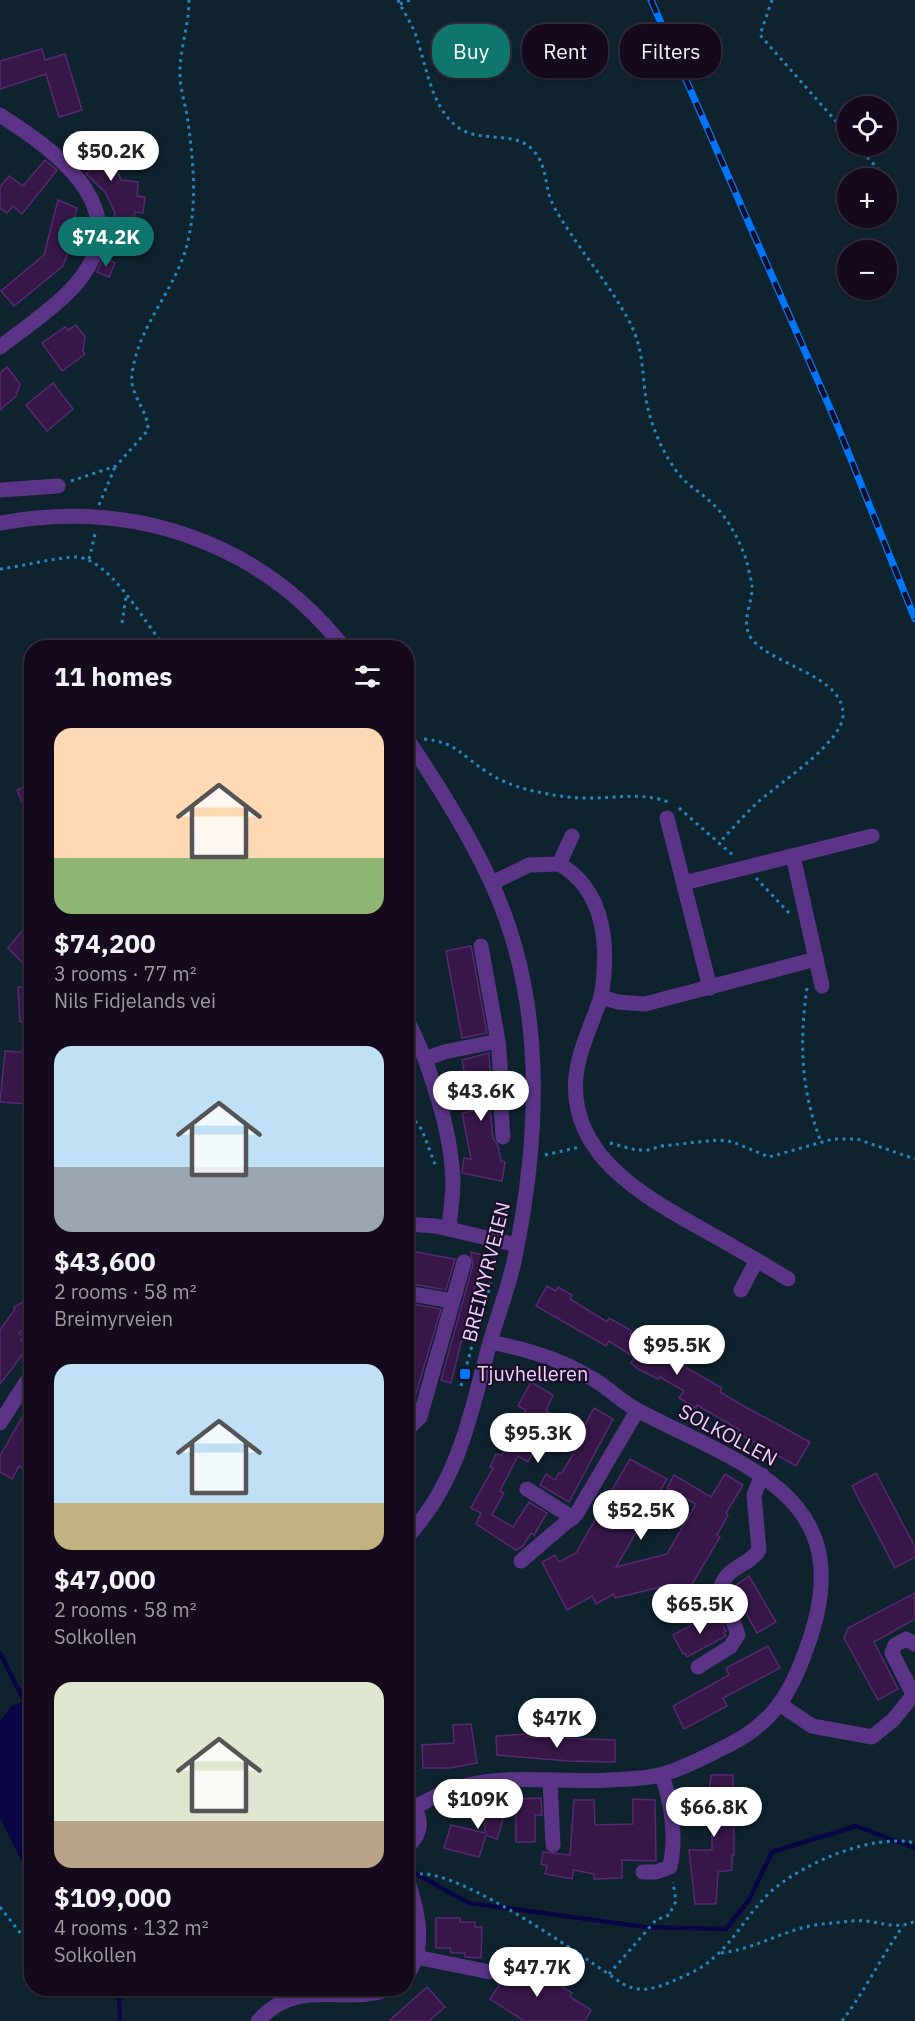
<!DOCTYPE html>
<meta charset="utf-8">
<style>
body{margin:0;font-family:"IBM Plex Sans",sans-serif;background:#1d1325;color:#f1f3f6;height:100vh;display:flex;flex-direction:column;font-size:22px;white-space:nowrap}
*{box-sizing:border-box;margin:0}
p{font-size:20px;color:#9d9aa3}
.icon{flex:none;width:33px;height:33px;fill:none;stroke:currentColor;stroke-width:2;stroke-linecap:round;stroke-linejoin:round}
.map{position:relative;flex:1;overflow:hidden}
.side{position:absolute;left:24px;top:640px;width:390px;height:1356px;display:flex;flex-direction:column;background:#140a1c;border-radius:24px;box-shadow:0 2px 4px #0004,0 0 0 2px #332b3b}
.side>*{flex:none}
.guide{position:absolute;left:432px;top:24px;width:393px;height:54px;display:flex;gap:12px}
.controls{position:absolute;left:837px;top:96px;display:grid;gap:12px}
.controls a{display:grid;place-items:center;width:60px;height:60px;border-radius:50%;background:#140a1c;box-shadow:0 2px 4px #0004,0 0 0 2px #332b3b;font-size:30px}
.price{position:absolute;translate:-50% -51px;padding:0 14px;border-radius:21px;background:#fff;color:#222;font-size:20px;line-height:39px;filter:drop-shadow(0 2px 3px #0008)}
.price::after{content:'';position:absolute;left:50%;top:36px;width:18px;height:14px;margin-left:-9px;background:inherit;clip-path:polygon(0 0,100% 0,50% 100%)}
.price.selected{background:#0f766e;color:#fff}
ul{padding:0;list-style:none}
li{display:grid;align-content:center;gap:12px;height:318px;padding:0 30px}
li span{display:grid;place-items:center;height:186px;border-radius:18px;color:#555}
li>.icon{margin-inline-start:auto}
span .icon{width:108px;height:108px;fill:#fffc;stroke-width:1}
li b{font-size:26px}
h2{display:flex;justify-content:space-between;align-items:center;height:72px;padding:0 30px;font-size:26px}
.pill{padding:0 21px;border-radius:24px;background:#140a1c;box-shadow:0 2px 4px #0004,0 0 0 2px #332b3b;font-size:21px;line-height:54px}
.pill.selected{background:#0f766e;color:#fff}
.map>svg:first-child{display:block}
.green{fill:#0f232f;fill-rule:evenodd}
.water{fill:#0a0645}
.lines{fill:none;stroke-linecap:round;stroke-linejoin:round}
.stream{stroke:#0a0645;stroke-width:4.5}
.building{fill:#361747;stroke:#582875;stroke-width:1.5}
.path{stroke:#2685be;stroke-width:3;stroke-dasharray:3 4.5;stroke-linecap:butt}
.minor{stroke:#5b3487;stroke-width:15}
.rail-casing{stroke:#0076fc;stroke-width:7}
.rail{stroke:#1b0d25;stroke-width:4.5;stroke-dasharray:14;stroke-linecap:butt}
.poi-dot{fill:#0076fc;stroke:#1b0d25;stroke-width:2}
.labels{text-anchor:middle;stroke-width:4.5;stroke-linejoin:round;paint-order:stroke}
.street-label{font-size:20px;fill:#ead1ff;stroke:#1b0d25}
.poi-label{font-size:20px;fill:#ead1ff;stroke:#1b0d25;text-anchor:start}
</style>
<div class="map">
<svg width="915" height="2021" viewBox="0 0 915 2021">
<rect width="100%" height="100%" fill="#1b0d25"/>
<path class="green" d="M0,0H915V2021H0ZM848,106H886V146H848ZM848,178H886V218H848ZM848,250H886V290H848ZM32,648H406V1989H32Z"/>
<polygon class="water" points="31,1699 32,1699 31,1871 22,1862 0,1818 0,1721 11,1706"/>
<g class="lines">
<g class="stream">
<polyline points="0,1653 24,1701"/>
<polyline points="409,1870 469,1903 645,1927 726,1929 749,1900 772,1852 856,1826 915,1848"/>
<polyline points="119,1996 120,2021"/>
</g>
</g>
<g class="building">
<polygon points="42,49 45,60 65,54 82,110 59,117 46,74 0,89 0,61"/>
<polygon points="76,131 86,139 94,131 109,145 104,149 118,163 115,166 121,180 138,182 137,196 145,197 143,213 135,212 132,233 112,231 115,213 105,192 86,174 94,165 72,145"/>
<polygon points="45,160 57,170 22,214 13,206 7,213 0,208 0,187 9,176 23,186"/>
<polygon points="58,200 77,208 68,246 70,247 63,266 14,306 1,291 44,255"/>
<polygon points="103,258 115,263 109,277 97,272"/>
<polygon points="76,325 85,337 83,351 85,354 62,371 42,343 65,327 68,330"/>
<polygon points="7,367 20,384 16,396 0,410 0,373"/>
<polygon points="53,383 73,409 47,431 26,405"/>
<polygon points="32,784 32,824 31,824 17,790"/>
<polygon points="22,931 32,938 32,972 8,948"/>
<polygon points="471,946 487,1033 462,1038 446,951"/>
<polygon points="18,987 32,987 32,1022 20,1022"/>
<polygon points="5,1051 30,1053 26,1104 0,1102"/>
<polygon points="489,1053 491,1090 488,1091 493,1138 498,1146 501,1161 505,1162 502,1181 462,1173 464,1158 471,1159 462,1113 472,1111 462,1060"/>
<polygon points="416,1252 455,1259 446,1290 406,1283 406,1259 415,1260"/>
<polygon points="471,1252 483,1255 451,1383 441,1380 473,1265"/>
<polygon points="547,1286 556,1291 558,1287 572,1295 570,1299 607,1322 609,1318 632,1331 630,1334 669,1357 675,1346 688,1354 681,1365 722,1388 720,1392 740,1404 810,1442 796,1466 738,1433 740,1430 697,1405 696,1408 679,1398 684,1391 660,1377 658,1379 638,1369 631,1363 634,1357 609,1341 606,1346 536,1306"/>
<polygon points="32,1297 32,1326 19,1333 23,1337 21,1340 29,1346 0,1384 0,1330 15,1309 14,1307"/>
<polygon points="407,1303 441,1309 411,1411 406,1411"/>
<polygon points="531,1382 553,1395 546,1411 582,1430 594,1408 613,1419 569,1502 540,1485 546,1474 555,1480 559,1473 561,1474 577,1448 555,1436 547,1448 538,1444 528,1462 518,1456 500,1491 504,1493 492,1515 513,1527 529,1502 547,1513 534,1535 531,1533 523,1546 516,1550 476,1524 481,1513 471,1508 493,1468 490,1467 496,1454 502,1455 526,1410 518,1406"/>
<polygon points="32,1400 32,1472 19,1466 12,1479 0,1472 0,1456"/>
<polygon points="630,1459 667,1479 616,1567 667,1554 696,1504 667,1488 674,1475 711,1497 725,1474 743,1485 726,1513 728,1515 717,1535 720,1537 691,1586 663,1593 661,1587 615,1598 614,1594 596,1604 592,1596 567,1610 542,1562 555,1555 559,1562 576,1553"/>
<polygon points="876,1473 915,1547 915,1557 895,1568 852,1486"/>
<polygon points="749,1576 776,1622 757,1633 732,1588"/>
<polygon points="915,1593 915,1619 874,1642 898,1689 878,1700 844,1638 848,1628"/>
<polygon points="716,1612 726,1631 724,1632 726,1636 687,1657 685,1653 683,1654 673,1635"/>
<polygon points="768,1646 780,1668 723,1698 727,1706 684,1729 673,1706 729,1675 726,1668"/>
<polygon points="471,1724 477,1763 450,1768 423,1768 422,1745 454,1743 453,1725"/>
<polygon points="526,1734 526,1737 615,1740 615,1762 568,1761 497,1755 496,1736"/>
<polygon points="711,1775 733,1775 734,1855 732,1855 732,1870 718,1872 716,1904 695,1904 689,1850 712,1850 712,1823 703,1824 703,1811 692,1812 691,1794 709,1794"/>
<polygon points="541,1798 542,1815 535,1815 535,1842 516,1842 516,1799"/>
<polygon points="633,1799 655,1800 656,1861 622,1860 622,1878 594,1879 594,1874 574,1870 572,1879 545,1874 547,1866 541,1864 543,1852 570,1855 574,1800 594,1800 595,1825 633,1824"/>
<polygon points="484,1800 509,1800 497,1839 486,1835 479,1857 444,1848 451,1825 485,1833"/>
<polygon points="436,1918 460,1918 460,1922 475,1922 475,1927 482,1927 481,1958 465,1957 465,1953 451,1953 450,1948 436,1948"/>
<polygon points="514,1962 531,1973 534,1969 572,1993 570,1997 591,2010 585,2021 524,2021 490,1999"/>
<polygon points="427,1987 445,2007 429,2021 389,2021"/>
</g>
<g class="lines">
<g class="path">
<path d="M398,0C404,13 413,25 417,39C427,68 432,112 462,130C483,142 516,131 533,150C548,166 544,187 553,205C575,245 606,279 628,319C647,353 640,379 649,413C654,430 661,448 671,463C685,486 695,487 713,504C728,518 739,540 746,559C748,567 751,578 752,586C753,603 740,621 751,638C772,666 845,675 843,716C841,744 779,783 757,803C744,815 732,829 720,842"/>
<polyline points="772,0 760,35 848,135"/>
<polyline points="400,4 411,0"/>
<polyline points="857,146 878,169"/>
<path d="M71,481L116,466L148,430C148,409 129,395 132,374C139,321 179,288 189,236C197,199 193,159 188,122C186,107 181,92 180,77C179,51 189,26 189,0"/>
<polyline points="99,505 115,467"/>
<polyline points="89,559 95,534"/>
<path d="M0,569C24,566 49,559 73,557C109,555 144,623 166,648"/>
<polyline points="122,623 126,597"/>
<path d="M424,739C456,742 462,756 487,772C500,781 514,786 529,790C547,794 566,798 584,798C615,799 641,791 671,803"/>
<polyline points="679,808 735,857"/>
<polyline points="756,878 791,915"/>
<path d="M807,988C799,1043 801,1090 821,1142"/>
<polyline points="406,1109 422,1130 436,1167"/>
<polyline points="610,1143 636,1150 648,1150 661,1146 718,1140 733,1142 769,1157 833,1139 857,1139 915,1159"/>
<polyline points="545,1155 580,1147"/>
<polyline points="498,1227 508,1209"/>
<polyline points="486,1300 492,1279 495,1253"/>
<polyline points="461,1386 479,1320"/>
<path d="M420,1874C465,1872 583,1957 623,1984C641,1993 653,1989 671,1982C684,1976 700,1970 711,1960C736,1940 750,1909 775,1888C807,1862 874,1833 915,1843"/>
<polyline points="0,1907 32,1948"/>
<path d="M721,1953C747,1950 768,1939 792,1931C811,1924 832,1923 852,1921C874,1918 895,1932 915,1921"/>
<polyline points="609,1974 656,1920 669,1915 676,1901 673,1882"/>
<path d="M842,2021C865,1991 881,1957 903,1926"/>
</g>
<g class="minor">
<path d="M0,115C53,149 133,205 83,275C67,299 24,329 0,347"/>
<polyline points="0,490 58,486"/>
<path d="M0,523C132,499 260,541 344,648"/>
<path d="M406,737C437,784 468,832 491,882C546,1000 540,1134 515,1257C510,1284 499,1310 492,1336C476,1389 467,1446 438,1495C429,1511 418,1525 406,1539"/>
<polyline points="667,818 710,988"/>
<polyline points="793,856 822,986"/>
<path d="M559,864C607,891 609,950 601,997L618,1002L645,1004L816,959"/>
<polyline points="492,883 529,865 559,864 572,836"/>
<polyline points="684,883 872,836"/>
<polyline points="481,946 498,1041"/>
<path d="M601,997C593,1022 579,1049 576,1076C568,1158 649,1199 709,1233C736,1248 762,1263 788,1279"/>
<polyline points="408,1021 425,1059"/>
<polyline points="406,1224 436,1226 517,1245"/>
<path d="M449,1229C450,1213 453,1197 453,1182C452,1140 439,1099 425,1059L444,1052L498,1041C502,1075 500,1104 503,1137"/>
<polyline points="741,1290 757,1260"/>
<polyline points="406,1293 453,1301"/>
<polyline points="0,1423 32,1373"/>
<polyline points="406,1431 420,1417 464,1262"/>
<polyline points="527,1489 573,1518"/>
<polyline points="521,1561 577,1513 637,1411"/>
<path d="M698,1667L730,1647L738,1635L721,1587C727,1566 749,1566 759,1550L754,1495L762,1475"/>
<polyline points="913,1694 892,1653 895,1645 906,1639 915,1644"/>
<polyline points="781,1705 812,1726 872,1737 893,1720 915,1693"/>
<polyline points="550,1781 553,1845"/>
<path d="M413,1808C428,1801 441,1792 457,1788C505,1773 560,1783 610,1780C627,1779 647,1779 663,1774C685,1768 708,1755 729,1745C774,1722 791,1693 807,1647C862,1497 748,1468 641,1412C624,1404 610,1389 593,1379C562,1359 526,1349 490,1342"/>
<path d="M406,1847C423,1835 424,1814 407,1803"/>
<path d="M643,1872H656L670,1867C677,1835 672,1805 662,1775"/>
<path d="M406,1875C417,1908 428,1947 406,1977"/>
<polyline points="416,1957 490,1972"/>
<path d="M258,2021C298,1976 344,2006 390,1989"/>
</g>
<g class="rail-casing">
<polyline id="rail" points="651,0 836,422 915,619"/>
</g>
<use href="#rail" class="rail"/>
</g>
<rect class="poi-dot" x="459" y="1368" width="12" height="12" rx="3"/>
<g class="labels">
<g class="street-label">
<text transform="translate(486 1272) rotate(-76)" y="7">BREIMYRVEIEN</text>
<text transform="translate(728 1435) rotate(28)" y="7">SOLKOLLEN</text>
</g>
<g class="poi-label">
<text x="477" y="1381">Tjuvhelleren</text>
</g>
</g>
</svg>
<div class="controls">
<a><svg class="icon" aria-label="locate" viewBox="0 0 24 24"><circle cx="12" cy="12" r="6"/><path d="M12 2v4M12 18v4M2 12h4M18 12h4"/></svg></a>
<a>+</a>
<a>−</a>
</div>
<b class="price" style="left:111px;top:182px">$50.2K</b>
<b class="price selected" style="left:106px;top:268px">$74.2K</b>
<b class="price" style="left:481px;top:1122px">$43.6K</b>
<b class="price" style="left:677px;top:1376px">$95.5K</b>
<b class="price" style="left:538px;top:1464px">$95.3K</b>
<b class="price" style="left:641px;top:1541px">$52.5K</b>
<b class="price" style="left:700px;top:1635px">$65.5K</b>
<b class="price" style="left:557px;top:1749px">$47K</b>
<b class="price" style="left:478px;top:1830px">$109K</b>
<b class="price" style="left:714px;top:1838px">$66.8K</b>
<b class="price" style="left:537px;top:1998px">$47.7K</b>
<div class="guide">
<a class="pill selected">Buy</a>
<a class="pill">Rent</a>
<a class="pill">Filters</a>
</div>
<section class="side">
<h2>11 homes<svg class="icon" aria-label="filters" viewBox="0 0 24 24"><path d="M4 7h16M4 17h16"/><circle cx="9" cy="7" r="2"/><circle cx="15" cy="17" r="2"/></svg></h2>
<ul>
<li><span style="background:linear-gradient(#ffd9b3 70%,#8fb573 0)"><svg class="icon" aria-label="home" viewBox="0 0 24 24"><path d="M3 11l9-7 9 7M6 9v11h12V9"/></svg></span><div><b>$74,200</b><p>3 rooms · 77 m²</p><p>Nils Fidjelands vei</p></div></li>
<li><span style="background:linear-gradient(#bfe0f5 65%,#9aa5b1 0)"><svg class="icon" aria-label="home" viewBox="0 0 24 24"><path d="M3 11l9-7 9 7M6 9v11h12V9"/></svg></span><div><b>$43,600</b><p>2 rooms · 58 m²</p><p>Breimyrveien</p></div></li>
<li><span style="background:linear-gradient(#bfe0f5 75%,#c2b280 0)"><svg class="icon" aria-label="home" viewBox="0 0 24 24"><path d="M3 11l9-7 9 7M6 9v11h12V9"/></svg></span><div><b>$47,000</b><p>2 rooms · 58 m²</p><p>Solkollen</p></div></li>
<li><span style="background:linear-gradient(#dfe7d0 75%,#b9a48a 0)"><svg class="icon" aria-label="home" viewBox="0 0 24 24"><path d="M3 11l9-7 9 7M6 9v11h12V9"/></svg></span><div><b>$109,000</b><p>4 rooms · 132 m²</p><p>Solkollen</p></div></li>
</ul>
</section>
</div>
